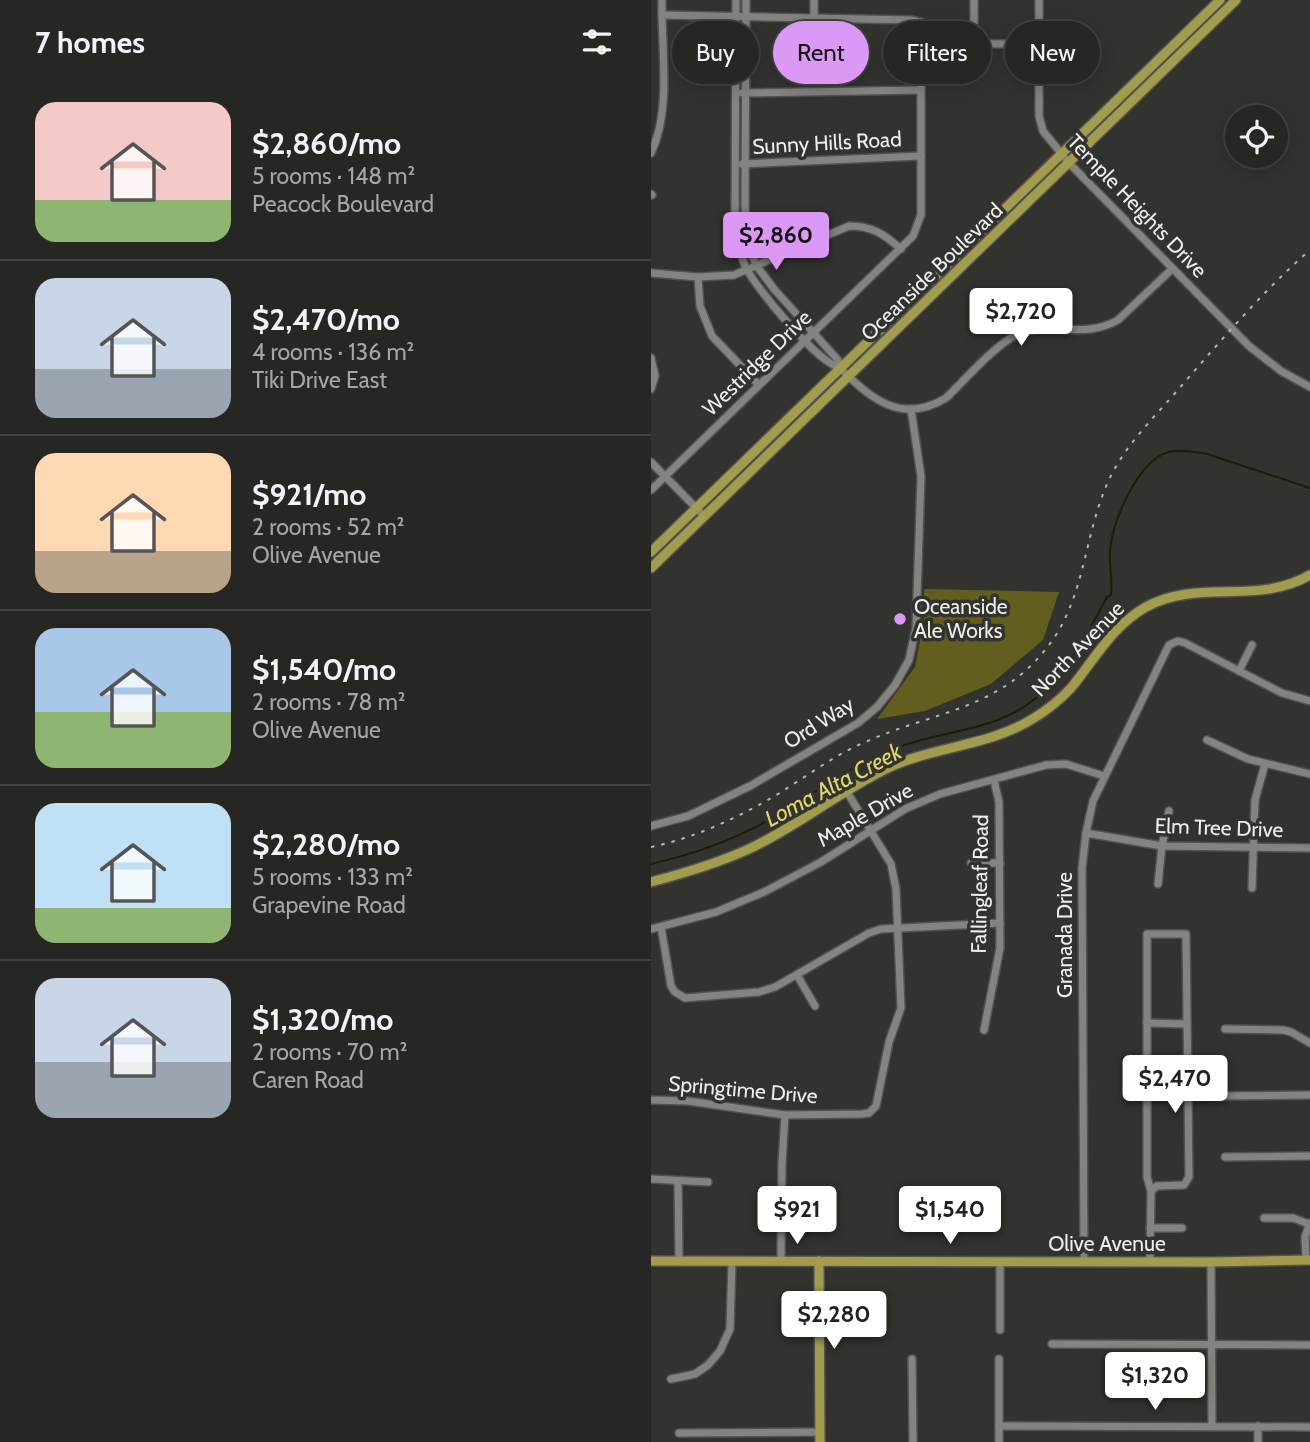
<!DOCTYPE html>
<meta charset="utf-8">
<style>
body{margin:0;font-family:Cabin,sans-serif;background:#2e2e2b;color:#f1f3f6;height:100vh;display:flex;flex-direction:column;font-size:26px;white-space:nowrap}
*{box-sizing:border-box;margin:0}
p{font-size:23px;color:#a4a5a6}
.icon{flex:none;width:38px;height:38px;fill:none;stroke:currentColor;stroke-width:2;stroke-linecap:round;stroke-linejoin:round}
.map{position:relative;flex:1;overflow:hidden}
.sheet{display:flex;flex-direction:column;background:#262623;width:651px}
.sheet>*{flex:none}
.top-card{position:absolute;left:21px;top:21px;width:532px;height:63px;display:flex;gap:14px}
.controls{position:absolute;left:574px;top:105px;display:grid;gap:14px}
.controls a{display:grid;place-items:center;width:63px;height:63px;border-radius:50%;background:#262623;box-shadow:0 4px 18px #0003,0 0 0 2px #424341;font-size:35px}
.price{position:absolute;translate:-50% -60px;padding:0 16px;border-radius:7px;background:#fff;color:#222;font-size:23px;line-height:46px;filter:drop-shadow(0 2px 4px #0008)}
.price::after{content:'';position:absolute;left:50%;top:42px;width:21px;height:16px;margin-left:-10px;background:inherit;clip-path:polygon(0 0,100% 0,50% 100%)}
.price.on{background:#db99f5;color:#111}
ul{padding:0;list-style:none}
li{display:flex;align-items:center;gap:21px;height:175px;padding:0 35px}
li+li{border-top:2px solid #424341}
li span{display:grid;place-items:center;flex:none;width:196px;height:140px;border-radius:21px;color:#555}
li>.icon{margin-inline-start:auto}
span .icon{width:84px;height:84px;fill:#fffc;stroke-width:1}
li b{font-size:30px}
h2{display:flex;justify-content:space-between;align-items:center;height:84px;padding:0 35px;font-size:30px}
.pill{padding:0 24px;border-radius:32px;background:#262623;box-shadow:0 4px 18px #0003,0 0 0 2px #424341;font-size:24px;line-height:63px}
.pill.on{background:#db99f5;color:#111}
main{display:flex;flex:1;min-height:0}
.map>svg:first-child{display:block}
.green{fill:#625e1f}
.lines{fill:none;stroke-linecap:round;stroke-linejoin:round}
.stream{stroke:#1e1c04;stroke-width:2}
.minor-casing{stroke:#51514e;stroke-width:10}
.major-casing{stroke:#51514e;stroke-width:12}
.minor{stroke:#838380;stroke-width:7}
.major{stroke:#a19c4e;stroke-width:9}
.rail{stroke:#b6b6b3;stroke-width:2;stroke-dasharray:3.5 7;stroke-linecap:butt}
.poi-dot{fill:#db99f5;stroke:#32322f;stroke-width:2.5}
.labels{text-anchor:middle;stroke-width:7;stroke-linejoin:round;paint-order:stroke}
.street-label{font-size:21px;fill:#eeeeec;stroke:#32322f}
.poi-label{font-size:21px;fill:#eeeeec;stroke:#32322f;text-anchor:start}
.water-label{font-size:23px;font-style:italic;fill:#dfd96b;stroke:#32322f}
</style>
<main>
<section class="sheet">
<h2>7 homes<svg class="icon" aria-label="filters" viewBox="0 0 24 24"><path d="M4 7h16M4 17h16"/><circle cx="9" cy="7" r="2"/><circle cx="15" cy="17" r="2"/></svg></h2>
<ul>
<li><span style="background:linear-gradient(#f6c9c9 70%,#8fb573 0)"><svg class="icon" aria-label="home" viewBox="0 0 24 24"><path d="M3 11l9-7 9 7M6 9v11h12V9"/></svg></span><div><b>$2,860/mo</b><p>5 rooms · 148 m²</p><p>Peacock Boulevard</p></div></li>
<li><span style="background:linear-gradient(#c9d6e8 65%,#9aa5b1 0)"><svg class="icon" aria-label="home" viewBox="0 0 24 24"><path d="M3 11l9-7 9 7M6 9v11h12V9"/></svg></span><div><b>$2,470/mo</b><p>4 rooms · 136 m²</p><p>Tiki Drive East</p></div></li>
<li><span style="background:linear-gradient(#ffd9b3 70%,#b9a48a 0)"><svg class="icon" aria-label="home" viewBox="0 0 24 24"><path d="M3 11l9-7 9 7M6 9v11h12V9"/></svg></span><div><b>$921/mo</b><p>2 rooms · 52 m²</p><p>Olive Avenue</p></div></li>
<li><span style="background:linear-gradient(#a9c7e8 60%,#8fb573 0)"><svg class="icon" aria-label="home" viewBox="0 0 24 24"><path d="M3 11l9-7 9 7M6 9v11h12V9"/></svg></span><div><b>$1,540/mo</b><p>2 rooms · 78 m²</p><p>Olive Avenue</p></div></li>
<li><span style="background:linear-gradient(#bfe0f5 75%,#8fb573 0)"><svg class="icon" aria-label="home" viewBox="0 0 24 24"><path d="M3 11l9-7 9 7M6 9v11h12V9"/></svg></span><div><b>$2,280/mo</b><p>5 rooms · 133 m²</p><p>Grapevine Road</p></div></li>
<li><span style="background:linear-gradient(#c9d6e8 60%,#9aa5b1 0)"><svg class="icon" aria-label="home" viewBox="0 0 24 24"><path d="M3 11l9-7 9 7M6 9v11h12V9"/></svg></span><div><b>$1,320/mo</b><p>2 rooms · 70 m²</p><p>Caren Road</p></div></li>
</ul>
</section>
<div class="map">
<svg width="659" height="1442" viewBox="0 0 659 1442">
<rect width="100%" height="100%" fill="#32322f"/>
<polygon class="green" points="273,589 408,592 392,640 340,684 274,711 226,719 264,667 273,620"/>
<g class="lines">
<path class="stream" d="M0,864C44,854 84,840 123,817C164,794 203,763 248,747C288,732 337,731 374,706C409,684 437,634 456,597L460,595C462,581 458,566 459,552C460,523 487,460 518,452C530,449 544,452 556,454L659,488"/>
<g class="minor-casing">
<g id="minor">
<path d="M85,0L84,220C86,236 88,252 95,268C106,289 167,363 188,367"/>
<path d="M95,0L94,208L99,249L105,265L123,289L187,360L188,367C220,399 250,425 295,398C313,381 348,340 370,333C402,322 434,339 467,320L521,269"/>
<polyline points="163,0 163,18"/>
<polyline points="388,0 388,116 392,131 418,163 598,346 630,371 659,387"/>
<path d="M11,15L260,20C279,23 292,37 311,41C335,46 363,43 388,44"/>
<polyline points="323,42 323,0"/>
<polyline points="91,93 270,90"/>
<path d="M0,153C21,109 10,48 11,0"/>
<polyline points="91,164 270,156"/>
<polyline points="0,194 1,195"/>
<path d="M0,273L47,277L83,275L198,226C221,226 233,234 250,249"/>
<polyline points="47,277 49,306 61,336 108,385"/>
<polyline points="0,358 4,376 0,389"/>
<polyline points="0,462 53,516"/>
<polyline points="0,490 262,236 270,215 270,22"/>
<polyline points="588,671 601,645"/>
<polyline points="556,740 597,759 659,774"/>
<polyline points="0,826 37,816 99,786 207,723 226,707 244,685 258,660 265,628 270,476 260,409"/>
<polyline points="435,833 511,846 659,848"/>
<polyline points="320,863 349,863"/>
<polyline points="507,884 511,846 518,811"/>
<polyline points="601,888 604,800 614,764"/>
<polyline points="10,927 20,986 24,992 34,998 108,992 124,987 218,933 230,929 349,923"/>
<polyline points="0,929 65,912 113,892 170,862 254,809 289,794 395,765 415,764 453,776"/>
<polyline points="146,975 164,1006"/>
<polyline points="496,1023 536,1024"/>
<polyline points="574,1029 632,1030 640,1032 659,1043"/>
<polyline points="333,1030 349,948 348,802 343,780"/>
<polyline points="574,1096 659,1095"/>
<polyline points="0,1100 37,1101 134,1115 211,1114 218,1113 225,1106 238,1042 250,1008 245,889 240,864 196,792"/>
<polyline points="574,1157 659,1156"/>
<polyline points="0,1179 57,1182"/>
<polyline points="27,1182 28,1261"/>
<polyline points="613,1218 642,1218 658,1224"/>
<polyline points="499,1228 531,1228"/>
<polyline points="655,1259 654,1237 659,1223"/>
<polyline points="130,1260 131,1163 134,1115"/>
<polyline points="349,1261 349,1330"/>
<polyline points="433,1261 431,868 435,833 442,801 518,645 527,641 534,643 631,693 659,701"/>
<polyline points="499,1262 500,1191 496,1177 496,934 535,934 538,1177 533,1185 506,1186 500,1191"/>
<polyline points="560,1262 561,1426"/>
<polyline points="401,1344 659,1345"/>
<polyline points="261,1359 262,1442"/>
<polyline points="348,1359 348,1442"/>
<polyline points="20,1379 44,1374 57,1365 69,1351 79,1329 81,1261"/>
<polyline points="348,1426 659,1427"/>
<polyline points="607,1426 607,1442"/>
<polyline points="28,1433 169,1432"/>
</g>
</g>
<g class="major-casing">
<g id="major">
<polyline points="0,552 569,0"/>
<polyline points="0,568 585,0"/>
<path d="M0,882C34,873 68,863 100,848C146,826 187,793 233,770C280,746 338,747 383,718C396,710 409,700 420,688C444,659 461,626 495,607C548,578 605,606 659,575"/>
<polyline points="0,1261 560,1262 659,1260"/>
<polyline points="168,1261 169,1442"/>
</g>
</g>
<use href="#minor" class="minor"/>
<use href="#major" class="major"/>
<path class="rail" d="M0,847C43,838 84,819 122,797C152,779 180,757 212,743C284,710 353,711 403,638C433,593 434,538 454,489C470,448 504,417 532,384C573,337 613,290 659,250"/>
</g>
<circle class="poi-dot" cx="249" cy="619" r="7"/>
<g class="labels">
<g class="street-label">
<text transform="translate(176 143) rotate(-3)" y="7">Sunny Hills Road</text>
<text transform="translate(486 206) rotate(46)" y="7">Temple Heights Drive</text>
<text transform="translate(281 272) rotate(-44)" y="7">Oceanside Boulevard</text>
<text transform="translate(106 363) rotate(-44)" y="7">Westridge Drive</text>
<text transform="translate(427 649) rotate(-46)" y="7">North Avenue</text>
<text transform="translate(168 723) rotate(-32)" y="7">Ord Way</text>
<text transform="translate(214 815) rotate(-30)" y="7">Maple Drive</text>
<text transform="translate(568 828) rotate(2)" y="7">Elm Tree Drive</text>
<text transform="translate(329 884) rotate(-89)" y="7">Fallingleaf Road</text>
<text transform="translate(414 935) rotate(-90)" y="7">Granada Drive</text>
<text transform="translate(92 1090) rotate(5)" y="7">Springtime Drive</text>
<text x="456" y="1251">Olive Avenue</text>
</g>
<g class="poi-label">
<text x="263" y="614">Oceanside<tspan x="263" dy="24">Ale Works</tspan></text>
</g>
<g class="water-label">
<text transform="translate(182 785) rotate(-28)" y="8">Loma Alta Creek</text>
</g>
</g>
</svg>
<div class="controls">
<a><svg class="icon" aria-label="locate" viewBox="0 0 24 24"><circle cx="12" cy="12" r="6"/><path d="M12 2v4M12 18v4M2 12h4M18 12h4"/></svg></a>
</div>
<b class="price on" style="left:125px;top:272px">$2,860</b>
<b class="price" style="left:370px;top:348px">$2,720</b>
<b class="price" style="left:524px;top:1115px">$2,470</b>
<b class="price" style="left:146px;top:1246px">$921</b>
<b class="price" style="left:299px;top:1246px">$1,540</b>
<b class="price" style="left:183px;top:1351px">$2,280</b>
<b class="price" style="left:504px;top:1412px">$1,320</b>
<div class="top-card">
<a class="pill">Buy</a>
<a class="pill on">Rent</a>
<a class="pill">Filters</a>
<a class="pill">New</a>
</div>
</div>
</main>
